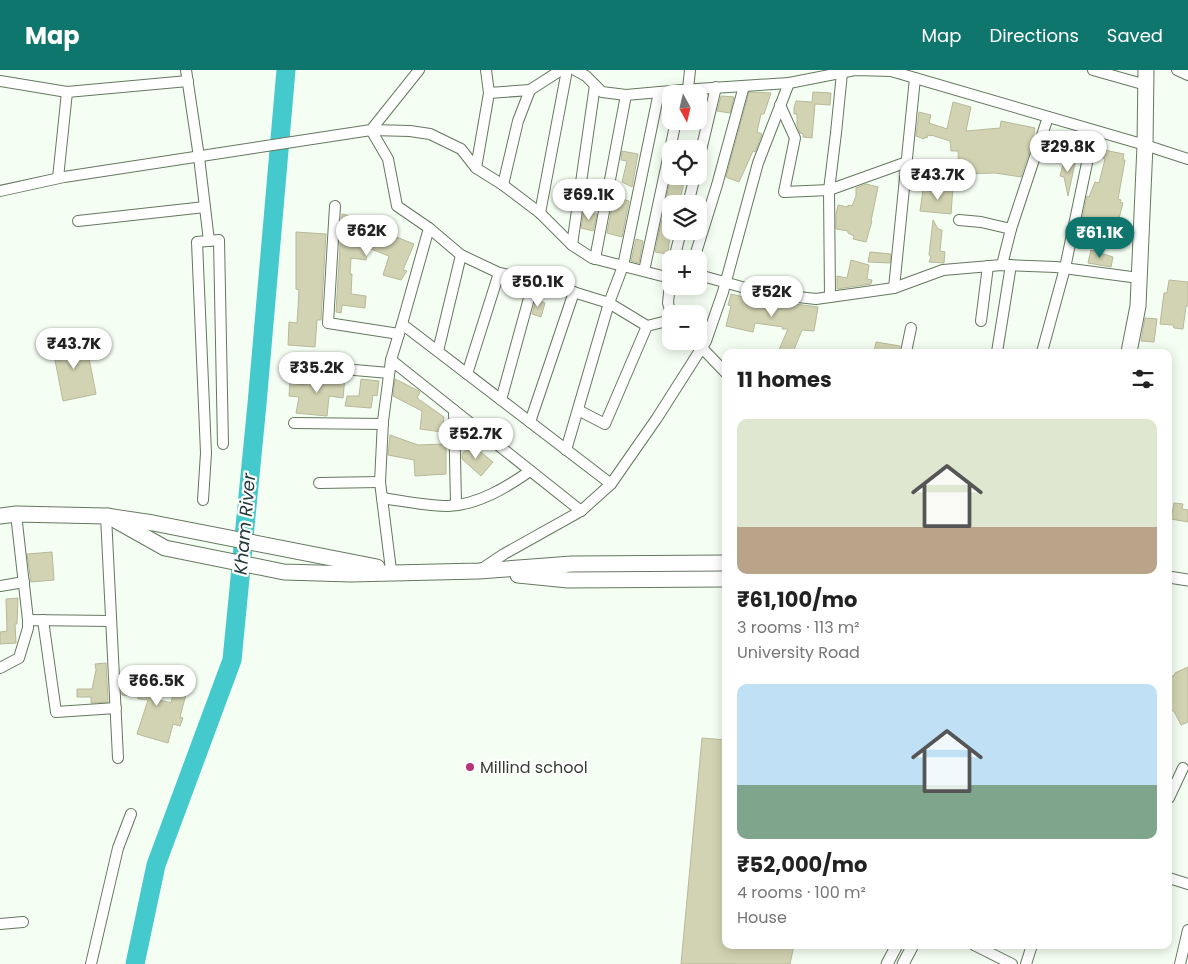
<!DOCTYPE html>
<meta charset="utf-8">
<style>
body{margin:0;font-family:Poppins,sans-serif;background:#f2f2f2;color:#222;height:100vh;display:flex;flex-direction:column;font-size:19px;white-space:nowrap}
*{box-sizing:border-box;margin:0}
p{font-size:16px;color:#767676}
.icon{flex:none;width:28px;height:28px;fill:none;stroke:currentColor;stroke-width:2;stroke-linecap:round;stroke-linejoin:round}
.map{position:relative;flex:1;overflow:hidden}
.sheet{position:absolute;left:722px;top:279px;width:450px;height:600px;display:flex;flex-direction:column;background:#fff;border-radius:10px;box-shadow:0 2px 12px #0003}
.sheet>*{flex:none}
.needle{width:32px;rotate:172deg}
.tools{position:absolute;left:662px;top:15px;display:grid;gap:10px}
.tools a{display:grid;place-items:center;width:45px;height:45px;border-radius:10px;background:#fff;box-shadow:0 2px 12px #0003;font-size:25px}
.price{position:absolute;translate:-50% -42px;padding:0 11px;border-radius:18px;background:#fff;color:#222;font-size:16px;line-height:32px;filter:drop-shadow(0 1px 2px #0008)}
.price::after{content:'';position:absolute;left:50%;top:30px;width:15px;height:11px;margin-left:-8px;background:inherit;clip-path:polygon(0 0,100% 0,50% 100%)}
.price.on{background:#0f766e;color:#fff}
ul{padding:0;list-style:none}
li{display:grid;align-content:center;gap:10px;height:265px;padding:0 15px}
li span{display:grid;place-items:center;height:155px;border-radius:10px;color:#555}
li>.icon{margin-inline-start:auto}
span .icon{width:90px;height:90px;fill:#fffc;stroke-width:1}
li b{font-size:21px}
h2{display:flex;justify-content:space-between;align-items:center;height:60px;padding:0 15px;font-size:21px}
header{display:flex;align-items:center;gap:30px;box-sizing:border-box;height:70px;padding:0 25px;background:#0f766e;color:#fff}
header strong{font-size:24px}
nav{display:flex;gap:28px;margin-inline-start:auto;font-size:18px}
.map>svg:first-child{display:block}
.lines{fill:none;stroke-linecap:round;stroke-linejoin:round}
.river{stroke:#44cacd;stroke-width:19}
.building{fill:#d2d3b2;stroke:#b7b999}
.minor-casing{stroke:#64785f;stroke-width:12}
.tertiary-casing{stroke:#64785f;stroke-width:13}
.primary-casing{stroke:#64785f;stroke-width:17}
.minor{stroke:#fff;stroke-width:10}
.tertiary{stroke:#fff;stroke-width:11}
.primary{stroke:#fff;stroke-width:15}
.poi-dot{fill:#b73277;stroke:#fff;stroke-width:2}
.labels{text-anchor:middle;stroke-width:4.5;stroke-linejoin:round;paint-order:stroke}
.poi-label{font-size:16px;fill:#363e33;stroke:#fff;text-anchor:start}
.water-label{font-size:18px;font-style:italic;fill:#223939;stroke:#fff}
</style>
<header>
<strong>Map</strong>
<nav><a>Map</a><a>Directions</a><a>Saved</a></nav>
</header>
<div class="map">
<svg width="1188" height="894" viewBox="0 0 1188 894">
<rect width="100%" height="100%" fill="#f5fef2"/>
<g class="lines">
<polyline class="river" points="135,894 156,795 232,590 257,334 286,0"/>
</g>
<g class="building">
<polygon points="749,22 771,23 764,44 761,44 757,62 762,64 755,82 753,81 739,112 726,107"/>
<polygon points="813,22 831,23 830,35 815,34 812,68 803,67 803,64 800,63 797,55 797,44 794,44 794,38 796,31 812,32"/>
<polygon points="721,26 734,27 730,43 717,41"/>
<polygon points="953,32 971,37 966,61 1000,58 1001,51 1035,58 1033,70 1021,107 995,103 959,104 958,81 951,81 950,71 931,65 931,66 928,65 927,68 925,67 924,69 916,66 919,42 931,45 929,53 947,59"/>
<polygon points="1104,80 1124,84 1123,90 1125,90 1118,129 1121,130 1120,132 1123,133 1116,160 1084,153 1085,151 1082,150 1087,126 1089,127 1095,112 1099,113 1105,89 1103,88"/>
<polygon points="622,81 638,84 632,117 622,112 627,91 621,90"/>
<polygon points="1064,90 1075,93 1068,126 1064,107 1060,106"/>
<polygon points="671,106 685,108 679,134 671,134 671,154 668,184 655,182"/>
<polygon points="866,114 878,117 871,151 872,151 866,172 853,169 854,166 848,163 848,161 836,159 836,144 838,135 848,137 848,135 852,136 856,126 856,118"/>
<polygon points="940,117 953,117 951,144 920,141 923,120 939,122"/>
<polygon points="614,127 629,131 622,167 607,163"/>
<polygon points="584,141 597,144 593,161 581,158"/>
<polygon points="342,144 355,147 355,149 367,153 366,155 414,174 403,200 407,201 401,210 383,205 389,186 368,178 366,190 351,188 350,204 352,204 351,224 366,226 365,238 342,235 341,243 336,242"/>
<polygon points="933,150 938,159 942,160 940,181 945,182 944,193 929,192 931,187 929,185"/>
<polygon points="296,162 326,164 321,250 317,250 315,277 288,275 289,252 297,253 298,238 299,220 296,219"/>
<polygon points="636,169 643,171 639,193 631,191"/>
<polygon points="1091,180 1113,187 1111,197 1088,193"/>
<polygon points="870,182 891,184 890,193 868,192"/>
<polygon points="851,190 869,195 867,209 872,210 871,214 837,219 837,206 847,208"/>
<polygon points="1169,210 1188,212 1188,236 1186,236 1183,259 1174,258 1173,255 1160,254 1164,223 1167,223"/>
<polygon points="731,224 765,232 765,230 818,237 814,261 802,260 793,282 778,282 788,259 782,259 783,257 755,253 753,262 726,256 731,236 728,235"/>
<polygon points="536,229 545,233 541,247 532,244"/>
<polygon points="1145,248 1157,249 1154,272 1141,271"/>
<polygon points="85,268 96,324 63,331 52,275"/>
<polygon points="876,272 900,276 899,282 874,282"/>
<polygon points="325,305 345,307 343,328 329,326 327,346 296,343 299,327 289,326 290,313 306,315 306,307 325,309"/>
<polygon points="361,309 379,311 377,326 373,325 371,338 345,336 347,326 359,326"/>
<polygon points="395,309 419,321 420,322 417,328 444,347 442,362 420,359 422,341 393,326"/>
<polygon points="390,365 418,375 446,374 446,404 415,406 414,390 388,385"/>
<polygon points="471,374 493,392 481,406 462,389 462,384"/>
<polygon points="1174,433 1183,434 1182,439 1188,440 1188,452 1171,449"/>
<polygon points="52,482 54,510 31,512 27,484"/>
<polygon points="18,528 17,554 15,554 16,573 0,574 0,562 7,561 6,529"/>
<polygon points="106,593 108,632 91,633 91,627 77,627 77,619 92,619 96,600 95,594"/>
<polygon points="1188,597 1188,652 1181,655 1175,643 1169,636 1169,605 1174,606 1175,603"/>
<polygon points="121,606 159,611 156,629 171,633 174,620 176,620 179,607 190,609 180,647 183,648 180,656 173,654 168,673 137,664 148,630 138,629 138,626 122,625"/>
<polygon points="702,668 726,670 726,875 794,875 790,894 681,894"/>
</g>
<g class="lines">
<g class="minor-casing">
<g id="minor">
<polyline points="186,0 199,87 209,171"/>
<polyline points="486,0 489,23 476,98 503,115 540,143 572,175 592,188 670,208"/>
<polyline points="575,0 586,6 602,22 626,25 682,20 789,13 855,0 891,1 1145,75 1188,89"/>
<polyline points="1093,0 1146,15"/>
<polyline points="1177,0 1188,5"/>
<polyline points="0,11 67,22"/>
<polyline points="688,19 690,0"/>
<polyline points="489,23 530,20"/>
<polyline points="780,35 795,68 784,122 829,120 907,92"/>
<polyline points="371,60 388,89 397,136 429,158 402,254 611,414"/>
<polyline points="371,60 410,61 430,64 461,79 476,98"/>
<polyline points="699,89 716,17"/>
<polyline points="58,108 67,22 188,11"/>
<polyline points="503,115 518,51 530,20 561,0"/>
<polyline points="0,121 64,107 371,60 419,0"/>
<polyline points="688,134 695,106"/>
<polyline points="335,136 328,253 399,264"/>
<polyline points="540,143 567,0"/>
<polyline points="959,150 981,152 1011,159 1002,195"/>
<polyline points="78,151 205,137"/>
<polyline points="429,158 461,185 499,203 534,210 609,233 647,256 671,250"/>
<polyline points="1011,159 1048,47"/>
<polyline points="572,175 595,15"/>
<polyline points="595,189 626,25"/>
<polyline points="674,189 681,161"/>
<polyline points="694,189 717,115 744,16"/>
<polyline points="644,201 676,51"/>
<polyline points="671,202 668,233 671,244"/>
<polyline points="699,205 763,223 816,229 894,218 943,200 1002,195 1056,197 1139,208"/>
<polyline points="894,218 915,8"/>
<polyline points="830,227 829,120 836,63 842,3"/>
<polyline points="981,251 988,196"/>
<polyline points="702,278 726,303"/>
<polyline points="438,281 461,185"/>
<polyline points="906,282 911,258"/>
<polyline points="997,282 1011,195"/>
<polyline points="1042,282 1065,198 1087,93"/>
<polyline points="391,290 581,441"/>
<polyline points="297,295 389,303"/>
<polyline points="467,304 499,203"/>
<polyline points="501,330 534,210"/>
<polyline points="454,340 456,434"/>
<polyline points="578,340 605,354 647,256"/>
<polyline points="530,352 574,222"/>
<polyline points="294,353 383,354"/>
<polyline points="566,380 609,233 623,196 659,22"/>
<polyline points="319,413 380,412"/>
<path d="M382,428C404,431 426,436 448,436C478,435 507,417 530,401"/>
<polyline points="203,430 206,383 197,172 219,170 223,374"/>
<polyline points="16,444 28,550"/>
<polyline points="106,446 118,688"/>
<polyline points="391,500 380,412 383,351 391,290 402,254"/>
<polyline points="480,500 504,484 581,441 611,414 657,348 706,271 723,222 758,93 789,13"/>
<polyline points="0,516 24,512"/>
<polyline points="43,550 56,642 116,638"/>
<polyline points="0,598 19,588 28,558 28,550 111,551"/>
<polyline points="1169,728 1183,698"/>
<polyline points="1169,808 1188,814"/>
<polyline points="0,854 23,852"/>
<polyline points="974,875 1012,894"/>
<polyline points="91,894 118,778 131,744"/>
<polyline points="1026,894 1032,875"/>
<polyline points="1180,894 1188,860"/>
</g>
</g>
<g class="tertiary-casing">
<g id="tertiary">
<polyline points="1169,507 1188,510"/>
<polyline points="887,894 897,875"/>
<polyline points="903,894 913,875"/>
</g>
</g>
<g class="primary-casing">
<g id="primary">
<polyline points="1129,282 1138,236 1145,75 1146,0"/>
<polyline points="0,446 16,444 106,446 153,453 377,497"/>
<polyline points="108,446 165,478 284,502 351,504 479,501 572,494 726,493"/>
<polyline points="518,505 568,510 726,509"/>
</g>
</g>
<use href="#minor" class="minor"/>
<use href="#tertiary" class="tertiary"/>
<use href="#primary" class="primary"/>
</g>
<circle class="poi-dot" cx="470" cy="697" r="5"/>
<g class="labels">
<g class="poi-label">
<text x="480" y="703">Millind school</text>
</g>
<g class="water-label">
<text transform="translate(245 454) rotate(-85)" y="6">Kham River</text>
</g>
</g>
</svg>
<div class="tools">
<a><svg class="needle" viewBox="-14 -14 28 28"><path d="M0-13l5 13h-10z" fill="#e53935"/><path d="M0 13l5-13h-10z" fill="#767676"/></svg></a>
<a><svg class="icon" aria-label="locate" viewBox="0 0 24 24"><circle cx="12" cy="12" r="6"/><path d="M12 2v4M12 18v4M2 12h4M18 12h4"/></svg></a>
<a><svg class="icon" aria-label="layers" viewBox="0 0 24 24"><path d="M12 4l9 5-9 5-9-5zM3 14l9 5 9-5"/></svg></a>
<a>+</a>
<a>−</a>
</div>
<b class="price" style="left:1068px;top:103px">₹29.8K</b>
<b class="price" style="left:938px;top:131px">₹43.7K</b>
<b class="price" style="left:589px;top:151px">₹69.1K</b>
<b class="price" style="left:367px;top:187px">₹62K</b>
<b class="price on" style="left:1100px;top:189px">₹61.1K</b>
<b class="price" style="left:538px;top:238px">₹50.1K</b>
<b class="price" style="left:772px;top:248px">₹52K</b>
<b class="price" style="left:74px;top:300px">₹43.7K</b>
<b class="price" style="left:317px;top:324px">₹35.2K</b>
<b class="price" style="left:476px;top:390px">₹52.7K</b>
<b class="price" style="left:157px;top:637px">₹66.5K</b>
<section class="sheet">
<h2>11 homes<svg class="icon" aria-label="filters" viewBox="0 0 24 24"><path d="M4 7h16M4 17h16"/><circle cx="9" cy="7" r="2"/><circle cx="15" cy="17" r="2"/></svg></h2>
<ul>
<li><span style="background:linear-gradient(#dfe7d0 70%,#b9a48a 0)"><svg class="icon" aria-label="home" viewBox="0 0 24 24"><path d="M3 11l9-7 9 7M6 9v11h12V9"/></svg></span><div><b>₹61,100/mo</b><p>3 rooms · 113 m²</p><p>University Road</p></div></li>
<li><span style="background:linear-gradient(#bfe0f5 65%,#7fa58c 0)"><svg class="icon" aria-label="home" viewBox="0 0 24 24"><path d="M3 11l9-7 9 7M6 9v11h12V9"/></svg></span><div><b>₹52,000/mo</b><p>4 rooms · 100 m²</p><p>House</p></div></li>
</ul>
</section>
</div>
